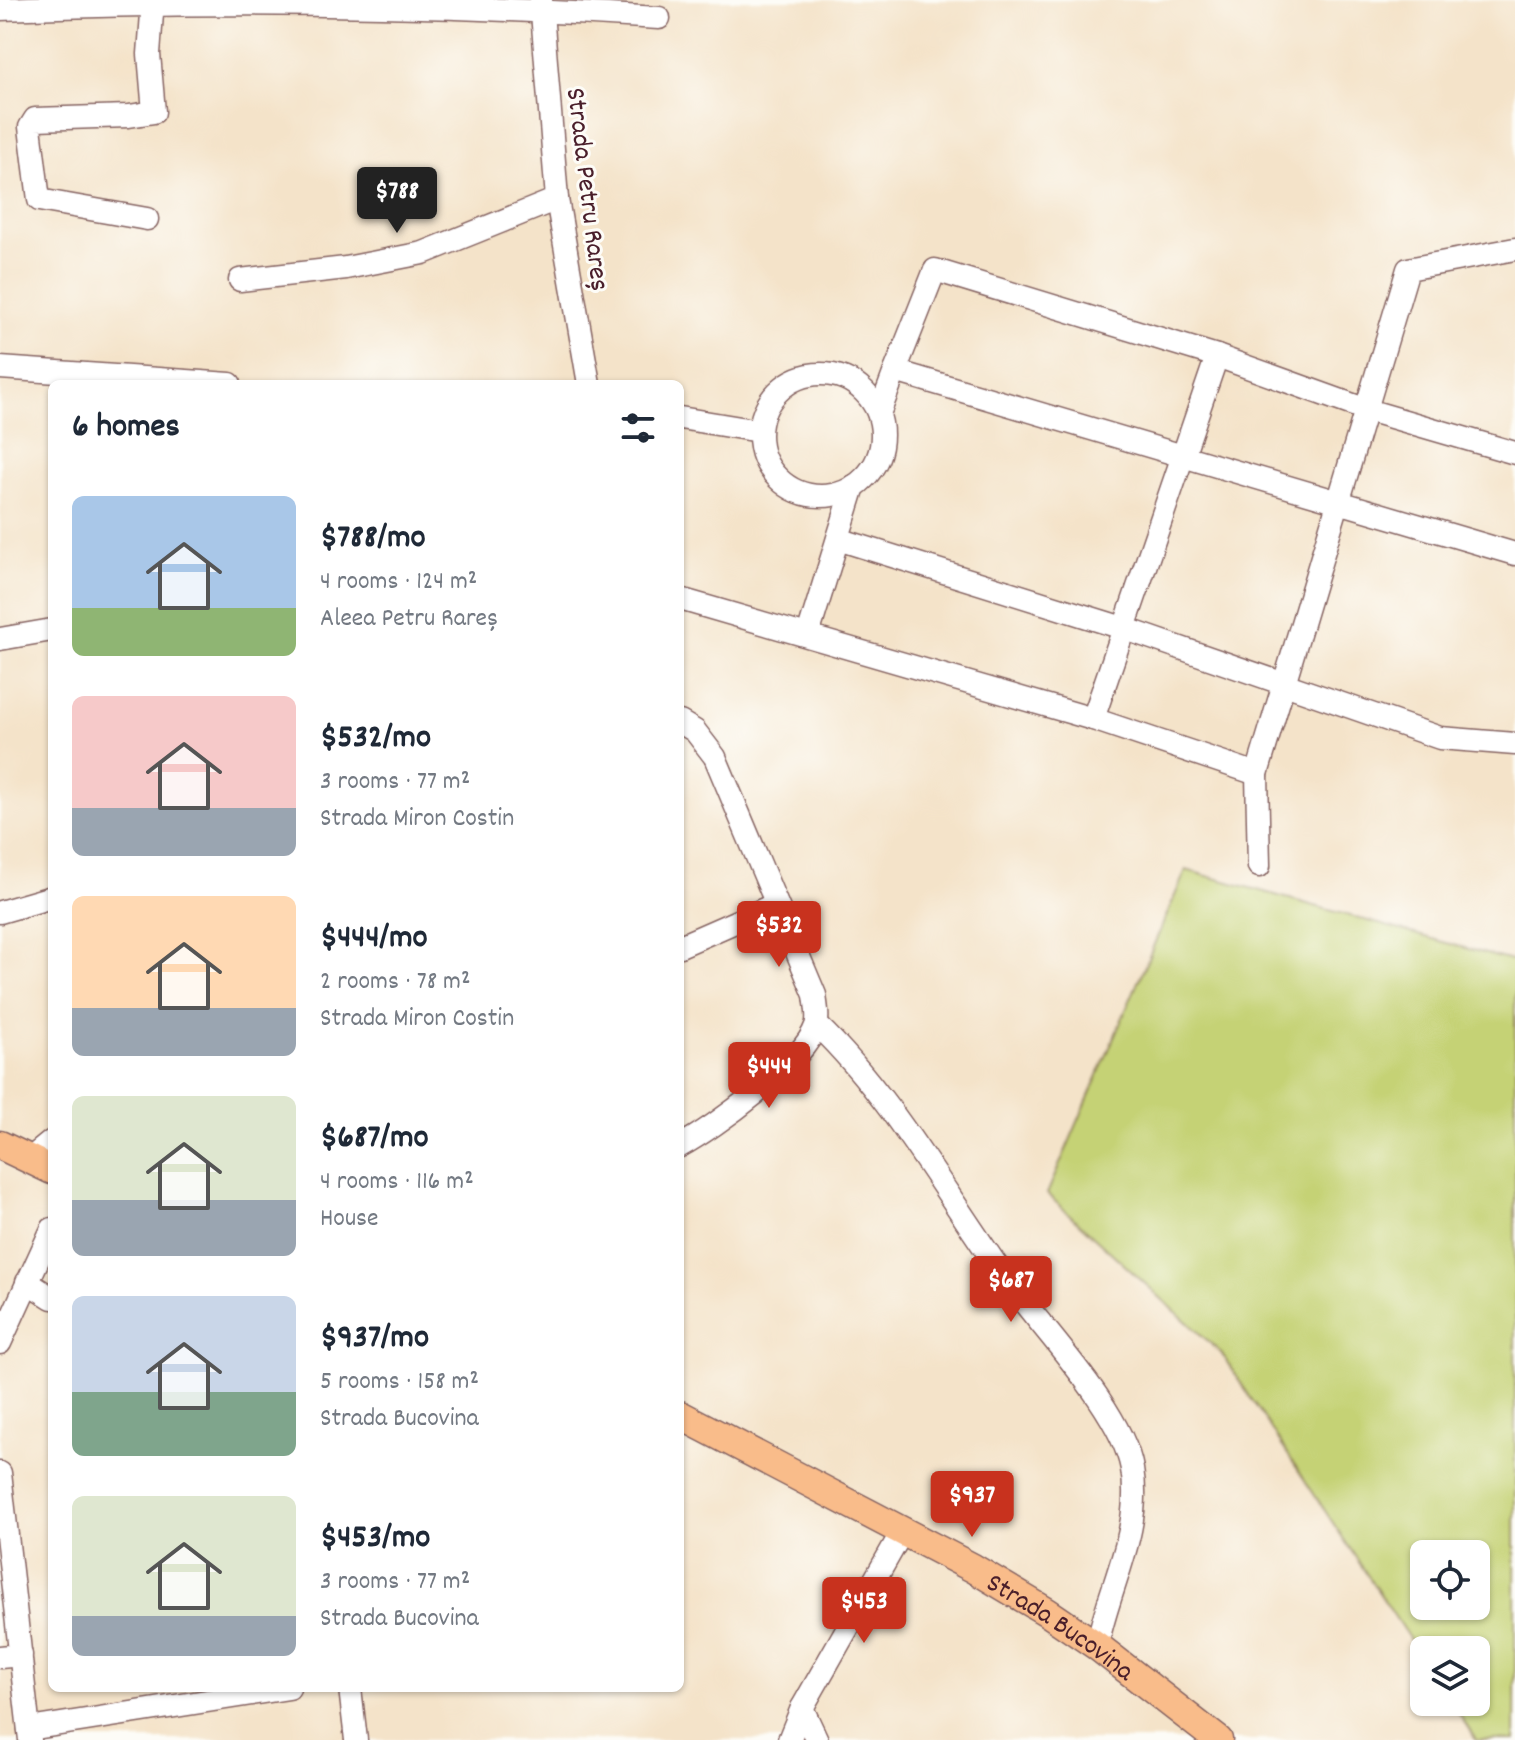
<!DOCTYPE html>
<meta charset="utf-8">
<style>
body{margin:0;font-family:Dekko,sans-serif;background:#f2f2f3;color:#1f2937;height:100vh;display:flex;flex-direction:column;font-size:30px;white-space:nowrap}
*{box-sizing:border-box;margin:0}
p{font-size:26px;color:#747a83}
.icon{flex:none;width:44px;height:44px;fill:none;stroke:currentColor;stroke-width:2;stroke-linecap:round;stroke-linejoin:round}
.map{position:relative;flex:1;overflow:hidden}
.drawer{position:absolute;left:48px;top:380px;width:636px;height:1312px;display:flex;flex-direction:column;background:#fff;border-radius:12px;box-shadow:0 2px 6px #0004}
.drawer>*{flex:none}
.controls{position:absolute;left:1410px;top:1540px;display:grid;gap:16px}
.controls a{display:grid;place-items:center;width:80px;height:80px;border-radius:12px;background:#fff;box-shadow:0 2px 6px #0004;font-size:40px}
.price{position:absolute;translate:-50% -68px;padding:0 18px;border-radius:8px;background:#c8321e;color:#fff;font-size:26px;line-height:52px;filter:drop-shadow(0 2px 4px #0008)}
.price::after{content:'';position:absolute;left:50%;top:48px;width:24px;height:18px;margin-left:-12px;background:inherit;clip-path:polygon(0 0,100% 0,50% 100%)}
.price.current{background:#222;color:#fff}
ul{padding:0;list-style:none}
li{display:flex;align-items:center;gap:24px;height:200px;padding:0 24px}
li span{display:grid;place-items:center;flex:none;width:224px;height:160px;border-radius:12px;color:#555}
li>.icon{margin-inline-start:auto}
span .icon{width:96px;height:96px;fill:#fffc;stroke-width:1}
li b{font-size:34px}
h2{display:flex;justify-content:space-between;align-items:center;height:96px;padding:0 24px;font-size:34px}
.map>svg:first-child{display:block}
.green{fill:#c5d274;stroke:#887850;stroke-width:2;fill-rule:evenodd}
.lines{fill:none;stroke-linecap:round;stroke-linejoin:round}
.minor-casing{stroke:#866462;stroke-width:25}
.major-casing{stroke:#866462;stroke-width:31}
.minor{stroke:#fff;stroke-width:22}
.major{stroke:#f9bc8a;stroke-width:28}
.labels{text-anchor:middle;stroke-width:6;stroke-linejoin:round;paint-order:stroke}
.street-label{font-size:28px;fill:#4a1f2b;stroke:#fdfcf7}
</style>
<div class="map">
<svg width="1515" height="1740" viewBox="0 0 1515 1740">
<rect width="100%" height="100%" fill="#fdfcf7"/>
<filter id="ink" filterUnits="userSpaceOnUse"><feTurbulence type="fractalNoise" baseFrequency=".0125" numOctaves="2"/><feDisplacementMap in="SourceGraphic" scale="16" xChannelSelector="R" yChannelSelector="G"/><feConvolveMatrix kernelMatrix="1 2 1 2 8 2 1 2 1" color-interpolation-filters="sRGB"/></filter>
<filter id="wash" filterUnits="userSpaceOnUse"><feTurbulence type="fractalNoise" baseFrequency=".006" numOctaves="4" result="noise"/><feDisplacementMap in="SourceGraphic" scale="32" xChannelSelector="R" yChannelSelector="G"/><feGaussianBlur stdDeviation="1.8" result="paint"/><feColorMatrix in="noise" values="0 0 0 0 0 0 0 0 0 0 0 0 0 0 0 0 0 1.4 0 .05"/><feComposite in="paint" operator="in"/></filter>
<g filter="url(#wash)">
<rect width="100%" height="100%" fill="#f4e3c9"/>
<path class="green" d="M1186,870L1515,962V1740H1476L1451,1702H1476V1650H1424V1661L1221,1353L1047,1194ZM1424,1554H1476V1606H1424Z"/>
</g>
<g filter="url(#ink)">
<g class="lines">
<g class="minor-casing">
<g id="minor">
<polyline points="541,0 557,199 589,384"/>
<path d="M0,9C219,0 440,4 659,18"/>
<polyline points="147,219 39,200 30,127 35,119 129,116 154,112 149,54 153,0"/>
<polyline points="240,280 346,268 423,253 557,199"/>
<polyline points="0,368 230,384"/>
<polyline points="895,371 935,270 1217,356 1367,410 1515,453"/>
<circle cx="821" cy="435" r="61"/>
<polyline points="879,414 895,371 1515,554"/>
<polyline points="680,418 759,431"/>
<polyline points="838,539 1123,628 1440,738 1515,744"/>
<polyline points="680,599 1093,719 1257,774"/>
<polyline points="808,635 854,486"/>
<polyline points="0,639 52,630"/>
<polyline points="1093,719 1217,356"/>
<path d="M680,722L695,731L715,757L815,995C816,1004 819,1018 816,1026C803,1063 715,1127 680,1146"/>
<polyline points="1259,866 1257,774 1408,269 1515,249"/>
<polyline points="0,912 52,897"/>
<polyline points="680,946 776,904"/>
<path d="M817,1025C894,1099 946,1196 1009,1283C1044,1331 1122,1411 1132,1469C1143,1530 1108,1588 1097,1646"/>
<polyline points="30,1159 52,1141"/>
<polyline points="27,1282 52,1298"/>
<polyline points="0,1343 52,1229"/>
<polyline points="0,1473 30,1740"/>
<polyline points="0,1657 21,1655"/>
<polyline points="350,1688 356,1740"/>
<polyline points="802,1708 817,1740"/>
<polyline points="29,1729 289,1688"/>
<polyline points="789,1740 802,1708 902,1532"/>
</g>
</g>
<g class="major-casing">
<g id="major">
<polyline points="0,1145 52,1170"/>
<path id="s1" d="M680,1415L973,1568L1047,1612L1097,1646L1218,1740"/>
</g>
</g>
<use href="#minor" class="minor"/>
<use href="#major" class="major"/>
</g>
</g>
<g class="labels">
<g class="street-label">
<text transform="translate(590 189) rotate(83)" y="10">Strada Petru Rareș</text>
<text dy="10" stroke="none"><textPath href="#s1" startOffset="436">Strada Bucovina</textPath></text>
</g>
</g>
</svg>
<div class="controls">
<a><svg class="icon" aria-label="locate" viewBox="0 0 24 24"><circle cx="12" cy="12" r="6"/><path d="M12 2v4M12 18v4M2 12h4M18 12h4"/></svg></a>
<a><svg class="icon" aria-label="layers" viewBox="0 0 24 24"><path d="M12 4l9 5-9 5-9-5zM3 14l9 5 9-5"/></svg></a>
</div>
<b class="price current" style="left:397px;top:235px">$788</b>
<b class="price" style="left:779px;top:969px">$532</b>
<b class="price" style="left:769px;top:1110px">$444</b>
<b class="price" style="left:1011px;top:1324px">$687</b>
<b class="price" style="left:972px;top:1539px">$937</b>
<b class="price" style="left:864px;top:1645px">$453</b>
<section class="drawer">
<h2>6 homes<svg class="icon" aria-label="filters" viewBox="0 0 24 24"><path d="M4 7h16M4 17h16"/><circle cx="9" cy="7" r="2"/><circle cx="15" cy="17" r="2"/></svg></h2>
<ul>
<li><span style="background:linear-gradient(#a9c7e8 70%,#8fb573 0)"><svg class="icon" aria-label="home" viewBox="0 0 24 24"><path d="M3 11l9-7 9 7M6 9v11h12V9"/></svg></span><div><b>$788/mo</b><p>4 rooms · 124 m²</p><p>Aleea Petru Rareș</p></div></li>
<li><span style="background:linear-gradient(#f6c9c9 70%,#9aa5b1 0)"><svg class="icon" aria-label="home" viewBox="0 0 24 24"><path d="M3 11l9-7 9 7M6 9v11h12V9"/></svg></span><div><b>$532/mo</b><p>3 rooms · 77 m²</p><p>Strada Miron Costin</p></div></li>
<li><span style="background:linear-gradient(#ffd9b3 70%,#9aa5b1 0)"><svg class="icon" aria-label="home" viewBox="0 0 24 24"><path d="M3 11l9-7 9 7M6 9v11h12V9"/></svg></span><div><b>$444/mo</b><p>2 rooms · 78 m²</p><p>Strada Miron Costin</p></div></li>
<li><span style="background:linear-gradient(#dfe7d0 65%,#9aa5b1 0)"><svg class="icon" aria-label="home" viewBox="0 0 24 24"><path d="M3 11l9-7 9 7M6 9v11h12V9"/></svg></span><div><b>$687/mo</b><p>4 rooms · 116 m²</p><p>House</p></div></li>
<li><span style="background:linear-gradient(#c9d6e8 60%,#7fa58c 0)"><svg class="icon" aria-label="home" viewBox="0 0 24 24"><path d="M3 11l9-7 9 7M6 9v11h12V9"/></svg></span><div><b>$937/mo</b><p>5 rooms · 158 m²</p><p>Strada Bucovina</p></div></li>
<li><span style="background:linear-gradient(#dfe7d0 75%,#9aa5b1 0)"><svg class="icon" aria-label="home" viewBox="0 0 24 24"><path d="M3 11l9-7 9 7M6 9v11h12V9"/></svg></span><div><b>$453/mo</b><p>3 rooms · 77 m²</p><p>Strada Bucovina</p></div></li>
</ul>
</section>
</div>
